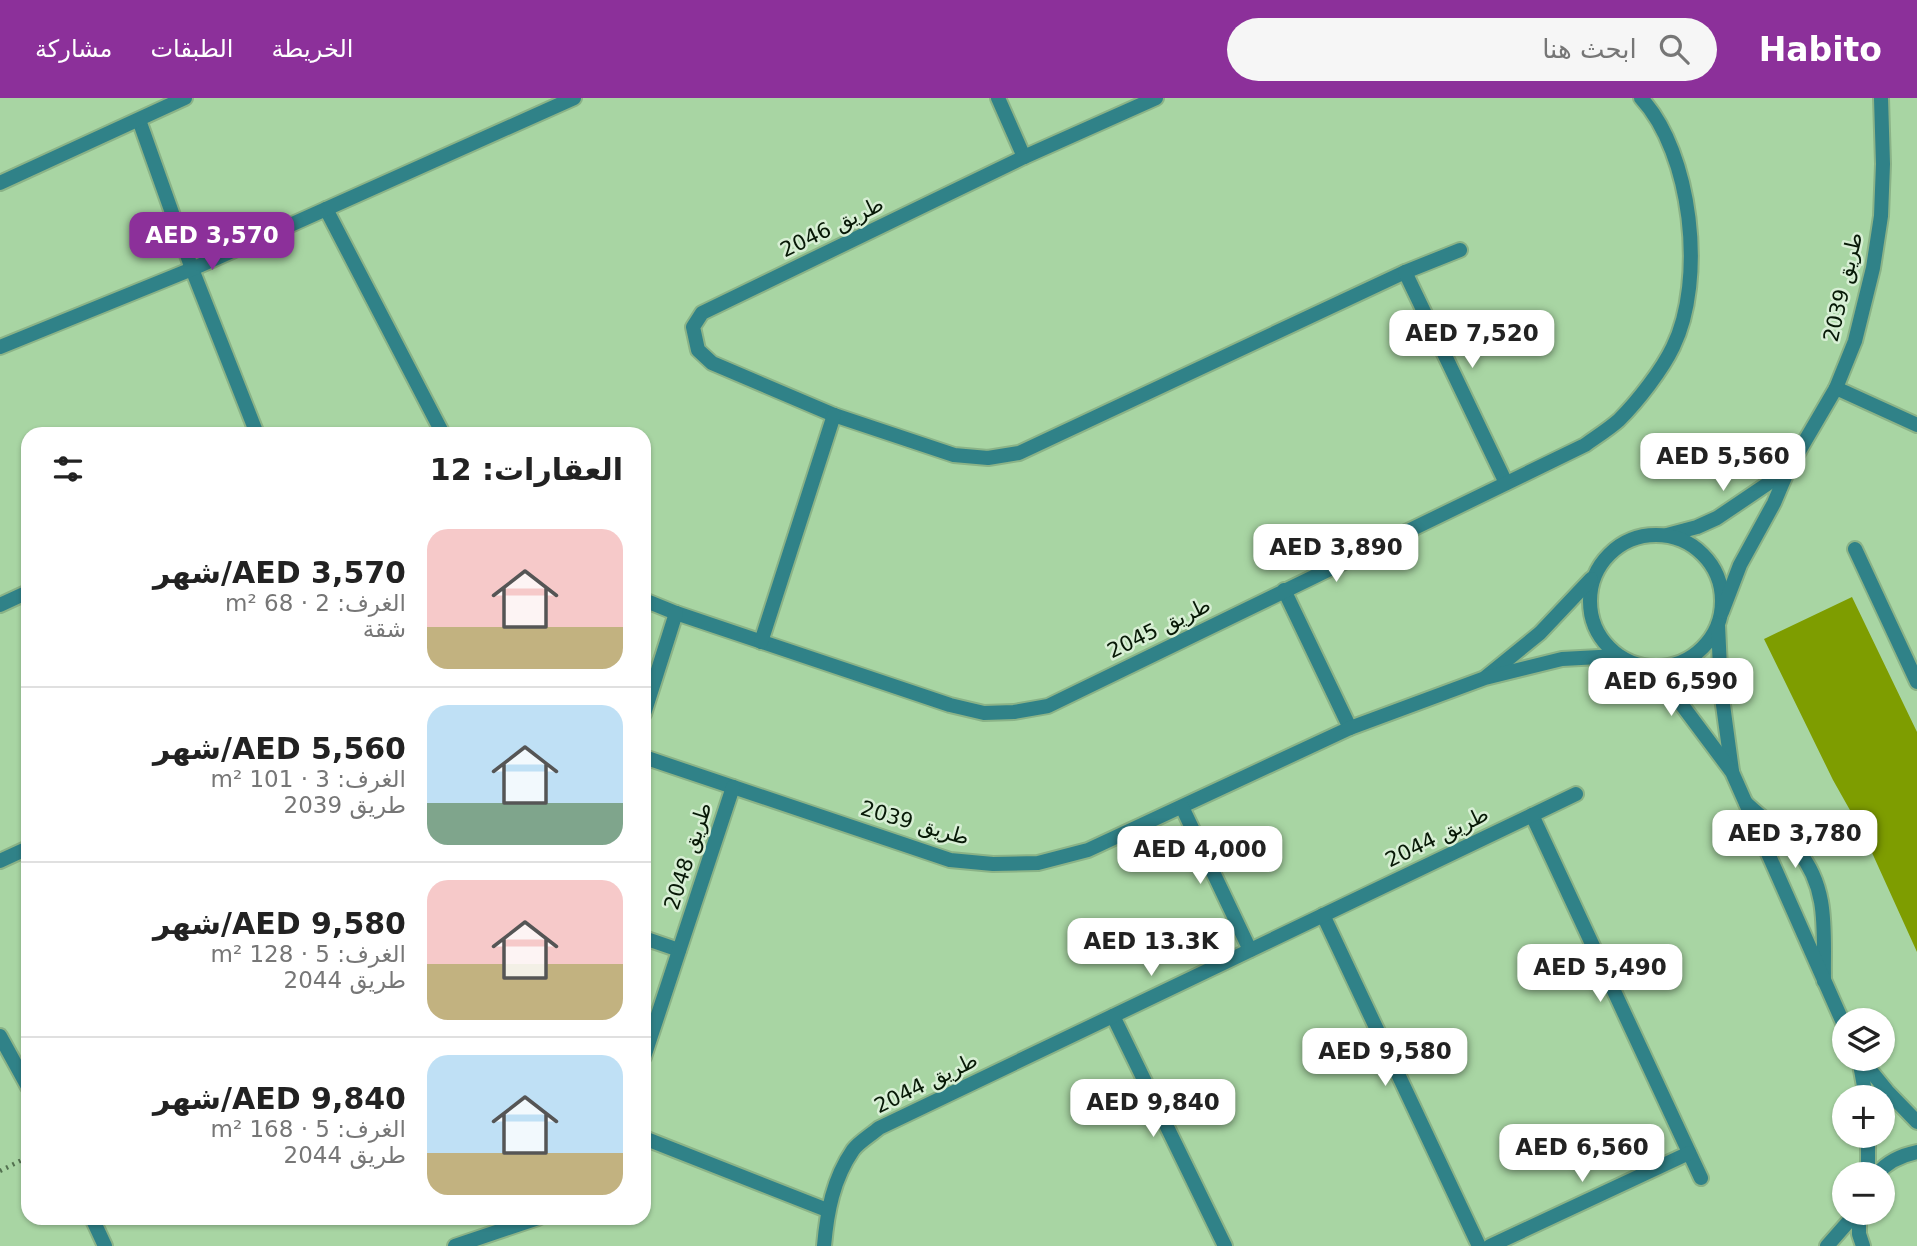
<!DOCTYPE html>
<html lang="ar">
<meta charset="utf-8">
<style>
body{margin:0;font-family:"DejaVu Sans",Cairo,sans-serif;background:#f6f6f6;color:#222;direction:rtl;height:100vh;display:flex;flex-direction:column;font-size:26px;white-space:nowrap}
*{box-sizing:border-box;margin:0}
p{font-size:23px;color:#767676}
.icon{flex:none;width:38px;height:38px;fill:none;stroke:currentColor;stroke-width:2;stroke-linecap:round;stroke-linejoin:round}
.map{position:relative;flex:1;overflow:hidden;direction:ltr}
.sheet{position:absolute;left:21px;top:329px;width:630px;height:798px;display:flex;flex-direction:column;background:#fff;border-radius:21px;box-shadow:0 2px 5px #0004;direction:rtl}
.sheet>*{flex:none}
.fabs{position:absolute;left:1832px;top:910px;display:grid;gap:14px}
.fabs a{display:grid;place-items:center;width:63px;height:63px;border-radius:50%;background:#fff;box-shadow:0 2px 5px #0004;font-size:35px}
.price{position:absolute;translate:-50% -60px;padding:0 16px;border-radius:14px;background:#fff;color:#222;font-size:23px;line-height:46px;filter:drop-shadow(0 2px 4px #0008)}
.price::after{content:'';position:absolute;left:50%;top:42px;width:21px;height:16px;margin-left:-10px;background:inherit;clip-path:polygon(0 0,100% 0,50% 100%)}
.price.active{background:#8c309a;color:#fff}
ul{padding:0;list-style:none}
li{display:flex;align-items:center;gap:21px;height:175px;padding:0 28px}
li+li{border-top:2px solid #e0e0e0}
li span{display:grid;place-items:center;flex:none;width:196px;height:140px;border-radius:21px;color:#555}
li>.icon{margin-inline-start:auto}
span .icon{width:84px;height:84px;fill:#fffc;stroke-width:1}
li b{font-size:30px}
h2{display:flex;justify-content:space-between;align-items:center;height:84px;padding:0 28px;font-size:30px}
header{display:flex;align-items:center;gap:42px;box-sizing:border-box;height:98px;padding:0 35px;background:#8c309a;color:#fff}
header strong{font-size:33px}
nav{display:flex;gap:38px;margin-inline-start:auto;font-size:24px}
.search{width:490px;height:63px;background:#f6f6f6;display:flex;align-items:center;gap:18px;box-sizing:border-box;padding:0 24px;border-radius:38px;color:#767676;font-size:26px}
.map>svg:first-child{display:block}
.building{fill:#7e9d00}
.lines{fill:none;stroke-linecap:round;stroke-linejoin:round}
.service-casing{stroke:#8bb387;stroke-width:18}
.minor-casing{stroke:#8bb387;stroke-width:18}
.path{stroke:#537150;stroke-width:4.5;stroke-dasharray:2 5;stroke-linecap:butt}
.service{stroke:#308288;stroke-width:14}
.minor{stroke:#308288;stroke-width:14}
.labels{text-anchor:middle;stroke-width:5;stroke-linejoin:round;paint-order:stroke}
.street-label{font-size:21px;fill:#071806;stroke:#d8efd5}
</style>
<header>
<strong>Habito</strong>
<div class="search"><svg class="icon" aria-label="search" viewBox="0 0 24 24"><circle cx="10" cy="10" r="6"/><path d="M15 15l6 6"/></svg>ابحث هنا</div>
<nav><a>الخريطة</a><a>الطبقات</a><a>مشاركة</a></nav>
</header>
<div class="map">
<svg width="1917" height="1148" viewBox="0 0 1917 1148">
<rect width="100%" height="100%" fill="#a8d5a3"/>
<polygon class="building" points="1852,499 1917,634 1917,854 1864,737 1833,682 1764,541"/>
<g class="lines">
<g class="service-casing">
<path id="service" d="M1746,705C1763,721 1783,735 1798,753C1830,791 1823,837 1824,883"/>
</g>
<g class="minor-casing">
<g id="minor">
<polyline points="998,0 1024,59"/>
<polyline points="1156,0 1024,59 702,215 693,229 698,252 712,265 834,317 954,357 988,360 1019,355 1405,174 1460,152"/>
<polyline points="139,22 192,171 257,336"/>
<polyline points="0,85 185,0"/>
<polyline points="326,111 443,336"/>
<polyline points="1405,174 1506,385"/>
<polyline points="0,249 192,171 574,0"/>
<polyline points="1836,290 1917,327"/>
<polyline points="1667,437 1697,429 1717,420 1788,372"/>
<circle cx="1656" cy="503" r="66"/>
<polyline points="1855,451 1917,584"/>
<polyline points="1284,492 1350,630"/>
<path d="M644,502L676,515L950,607L984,615L1014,614L1048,608L1585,347C1596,339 1609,331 1619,322C1638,303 1662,272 1673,249C1706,182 1692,55 1641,0"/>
<polyline points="0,507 28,494"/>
<polyline points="1722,514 1740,467 1774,405 1788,372 1836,290 1855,243 1873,170 1881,118 1883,66 1881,0"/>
<polyline points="1718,527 1721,592 1732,673"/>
<polyline points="761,544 834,317"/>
<polyline points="1486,579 1540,535 1591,481"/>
<polyline points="644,616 676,515"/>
<polyline points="644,659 950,762 993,766 1038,765 1088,752 1350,630 1485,580 1562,561 1618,558 1653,579 1673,595 1732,674 1844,927"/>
<polyline points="1182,709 1250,852"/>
<polyline points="1532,717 1701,1080"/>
<polyline points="0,763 28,750"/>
<polyline points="1323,817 1479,1148"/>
<polyline points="644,840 679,852"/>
<polyline points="1113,918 1225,1148"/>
<polyline points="0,938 28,989"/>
<polyline points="644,959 733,689"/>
<polyline points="1859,961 1866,999"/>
<polyline points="1861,961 1887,993 1917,1024"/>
<polyline points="644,1040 827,1112"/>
<polyline points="1868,1076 1868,1038"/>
<path d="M1877,1076C1887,1064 1902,1057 1917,1054"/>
<polyline points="1859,1115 1859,1136 1863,1148"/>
<polyline points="92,1120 105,1148"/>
<polyline points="455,1148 538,1120"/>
<path d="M824,1148C827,1114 833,1081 853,1052C859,1044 871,1037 879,1030L1576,696"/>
<polyline points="1490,1148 1689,1055"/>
<polyline points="1827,1148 1856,1115"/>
</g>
</g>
<polyline class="path" points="0,1073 28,1059"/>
<use href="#service" class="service"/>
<use href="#minor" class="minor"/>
</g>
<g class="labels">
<g class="street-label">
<text transform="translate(832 129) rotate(-26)" y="7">طريق 2046</text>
<text transform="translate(1843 189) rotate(-77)" y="7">طريق 2039</text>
<text transform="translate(1159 530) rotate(-26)" y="7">طريق 2045</text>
<text transform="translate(915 725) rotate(16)" y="7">طريق 2039</text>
<text transform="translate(1437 739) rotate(-26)" y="7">طريق 2044</text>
<text transform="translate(688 758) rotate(-72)" y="7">طريق 2048</text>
<text transform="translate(926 985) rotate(-26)" y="7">طريق 2044</text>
</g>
</g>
</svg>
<div class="fabs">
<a><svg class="icon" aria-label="layers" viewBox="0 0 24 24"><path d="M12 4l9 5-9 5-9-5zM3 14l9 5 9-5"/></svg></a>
<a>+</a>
<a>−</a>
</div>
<b class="price active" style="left:212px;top:174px">AED 3,570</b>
<b class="price" style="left:1472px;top:272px">AED 7,520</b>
<b class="price" style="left:1723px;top:395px">AED 5,560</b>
<b class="price" style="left:1336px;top:486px">AED 3,890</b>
<b class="price" style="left:1671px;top:620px">AED 6,590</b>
<b class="price" style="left:1795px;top:772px">AED 3,780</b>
<b class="price" style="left:1200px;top:788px">AED 4,000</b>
<b class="price" style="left:1151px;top:880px">AED 13.3K</b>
<b class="price" style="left:1600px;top:906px">AED 5,490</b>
<b class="price" style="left:1385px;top:990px">AED 9,580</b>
<b class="price" style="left:1153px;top:1041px">AED 9,840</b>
<b class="price" style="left:1582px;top:1086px">AED 6,560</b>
<section class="sheet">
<h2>العقارات: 12<svg class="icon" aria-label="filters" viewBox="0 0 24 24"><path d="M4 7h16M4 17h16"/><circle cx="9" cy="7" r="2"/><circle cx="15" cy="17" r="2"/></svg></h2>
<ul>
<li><span style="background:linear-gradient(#f6c9c9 70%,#c2b280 0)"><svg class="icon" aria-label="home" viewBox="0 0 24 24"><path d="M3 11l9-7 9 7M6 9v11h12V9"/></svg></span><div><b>AED 3,570/شهر</b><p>الغرف: 2 · 68 m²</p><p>شقة</p></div></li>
<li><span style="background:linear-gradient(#bfe0f5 70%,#7fa58c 0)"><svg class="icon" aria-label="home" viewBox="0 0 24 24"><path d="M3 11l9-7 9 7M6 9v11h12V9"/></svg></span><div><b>AED 5,560/شهر</b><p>الغرف: 3 · 101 m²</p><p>طريق 2039</p></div></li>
<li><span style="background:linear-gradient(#f6c9c9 60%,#c2b280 0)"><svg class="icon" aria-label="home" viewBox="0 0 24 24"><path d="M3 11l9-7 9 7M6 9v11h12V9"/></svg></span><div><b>AED 9,580/شهر</b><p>الغرف: 5 · 128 m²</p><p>طريق 2044</p></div></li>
<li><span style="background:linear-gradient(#bfe0f5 70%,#c2b280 0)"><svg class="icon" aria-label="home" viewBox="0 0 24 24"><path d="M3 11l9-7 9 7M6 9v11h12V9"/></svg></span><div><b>AED 9,840/شهر</b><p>الغرف: 5 · 168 m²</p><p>طريق 2044</p></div></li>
</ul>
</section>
</div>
